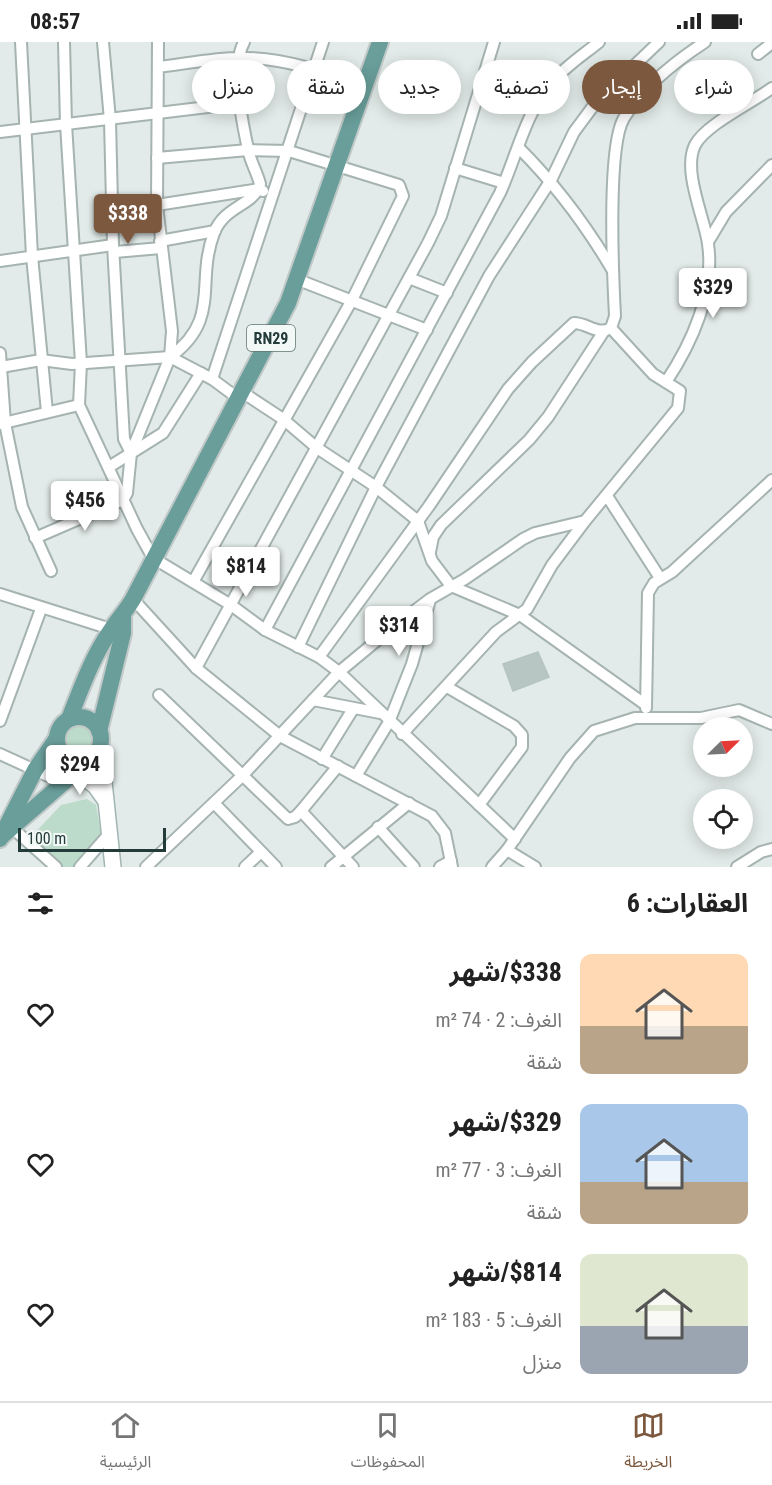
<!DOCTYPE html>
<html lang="ar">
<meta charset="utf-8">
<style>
body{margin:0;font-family:"Roboto Condensed","Noto Sans Arabic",sans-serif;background:#f2f2f2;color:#222;direction:rtl;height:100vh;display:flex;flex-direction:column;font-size:22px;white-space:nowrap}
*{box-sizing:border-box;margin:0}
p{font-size:20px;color:#767676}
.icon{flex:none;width:33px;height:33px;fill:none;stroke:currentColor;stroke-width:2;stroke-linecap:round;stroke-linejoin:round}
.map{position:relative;height:825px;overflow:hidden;direction:ltr}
.side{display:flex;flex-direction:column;background:#fff;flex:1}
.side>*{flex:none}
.hud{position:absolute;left:18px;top:18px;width:736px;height:54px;direction:rtl;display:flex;gap:12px}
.needle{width:39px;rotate:66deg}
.tools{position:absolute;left:693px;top:675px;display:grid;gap:12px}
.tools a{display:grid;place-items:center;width:60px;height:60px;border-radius:50%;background:#fff;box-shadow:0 3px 15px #0003;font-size:30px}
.scale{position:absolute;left:18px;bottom:15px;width:148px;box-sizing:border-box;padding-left:6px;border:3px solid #233b39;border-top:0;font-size:16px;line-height:21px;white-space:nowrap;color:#233b39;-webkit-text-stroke:4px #f2f8f6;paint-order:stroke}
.price{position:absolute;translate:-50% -51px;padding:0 14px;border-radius:6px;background:#fff;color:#222;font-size:20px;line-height:39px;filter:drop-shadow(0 2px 3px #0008)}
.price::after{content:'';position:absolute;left:50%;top:36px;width:18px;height:14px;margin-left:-9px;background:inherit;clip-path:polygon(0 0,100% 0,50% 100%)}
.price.selected{background:#7c593e;color:#fff}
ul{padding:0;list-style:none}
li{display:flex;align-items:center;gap:18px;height:150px;padding:0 24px}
li span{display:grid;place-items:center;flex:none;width:168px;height:120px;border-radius:12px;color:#555}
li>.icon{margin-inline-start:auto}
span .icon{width:72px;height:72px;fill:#fffc;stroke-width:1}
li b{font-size:26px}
h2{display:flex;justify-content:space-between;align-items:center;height:72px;padding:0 24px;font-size:26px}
.tag{padding:0 21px;border-radius:27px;background:#fff;box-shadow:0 3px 15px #0003;font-size:21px;line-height:54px}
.tag.selected{background:#7c593e;color:#fff}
.status{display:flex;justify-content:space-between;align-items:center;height:42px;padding:0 30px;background:#fff;direction:ltr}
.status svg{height:16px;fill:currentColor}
.dock{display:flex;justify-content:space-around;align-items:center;height:84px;border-top:2px solid #e0e0e0;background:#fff;font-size:16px;color:#767676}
.dock a{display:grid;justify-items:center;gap:3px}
.dock .selected{color:#7c593e}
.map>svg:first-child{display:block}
.green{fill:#bcdbca}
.building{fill:#b7c6c2;stroke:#b4c4c1;stroke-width:1.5}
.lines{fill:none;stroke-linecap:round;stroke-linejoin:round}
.street-casing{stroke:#a5b3b1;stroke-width:14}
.secondary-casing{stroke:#a1b6b2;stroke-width:18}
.primary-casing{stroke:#c1c8c8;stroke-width:20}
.street{stroke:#fff;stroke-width:10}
.secondary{stroke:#fff;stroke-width:15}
.primary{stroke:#699e9a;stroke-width:16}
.labels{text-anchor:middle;stroke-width:4.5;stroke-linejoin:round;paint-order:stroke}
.shield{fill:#f2f8f6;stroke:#617472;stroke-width:1.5}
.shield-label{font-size:16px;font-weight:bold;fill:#233b39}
</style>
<div class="status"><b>08:57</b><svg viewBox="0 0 49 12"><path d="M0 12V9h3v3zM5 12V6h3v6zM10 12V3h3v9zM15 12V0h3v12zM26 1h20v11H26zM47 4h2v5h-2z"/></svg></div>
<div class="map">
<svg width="772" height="825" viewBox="0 0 772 825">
<rect width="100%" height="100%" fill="#e2ebe9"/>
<g class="green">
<circle cx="79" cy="697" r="15"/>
<polygon points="87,757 96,763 101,792 73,825 61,825 29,797 61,763"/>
</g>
<polygon class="building" points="538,610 549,635 513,649 503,622"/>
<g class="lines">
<g class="street-casing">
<g id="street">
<polyline points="21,0 32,214 47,370"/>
<polyline points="64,0 66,82 81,321 79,363"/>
<polyline points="103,0 110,78 113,203 124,397 131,411"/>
<polyline points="758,12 772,1"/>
<path d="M158,25C185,22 213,16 240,16C284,15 324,30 364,46"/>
<polyline points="0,90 241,61"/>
<path d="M519,106C556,143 586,183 613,229"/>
<polyline points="157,116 248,108 289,109 399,143 403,154 352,258 193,540"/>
<polyline points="455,126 504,141"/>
<polyline points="157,163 259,147 263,149"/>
<polyline points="160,199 215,189"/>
<polyline points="708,200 726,170 772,123"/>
<polyline points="115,210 161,206"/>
<polyline points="0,219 113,203"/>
<polyline points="409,236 447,251"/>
<polyline points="296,237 427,288"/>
<polyline points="0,311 5,381 22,465 51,529"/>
<path d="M170,315C222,277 195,241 214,191C225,163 254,164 260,142C257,130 250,119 248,107C242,80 231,23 244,0"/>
<polyline points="1,325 41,318 72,322 170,315 212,337 239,357"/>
<polyline points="212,337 323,0"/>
<path d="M666,340C692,301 715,250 708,202C705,177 682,129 695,103C705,83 753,60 772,46"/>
<polyline points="242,350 283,377 317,406 376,445 418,479 432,519 451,544 520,573 646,663"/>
<polyline points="0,382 79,363 137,487 153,516 231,563 265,588 319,615 339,630 515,797"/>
<polyline points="109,425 163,391 201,331"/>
<polyline points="607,454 660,536"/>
<polyline points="35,496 123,458 127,451 131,411 170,315 172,289 157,163 158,0"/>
<polyline points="430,510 433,495 441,483 529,398 548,375 604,289"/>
<polyline points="0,552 117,589"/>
<polyline points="133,557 196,626 280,694 432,774 445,791 452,825"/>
<path d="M265,588L500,151C516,116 526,68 553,39C566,24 583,13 599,0"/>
<polyline points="298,605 376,445 489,234 551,138 574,90 597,59 659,0"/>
<path d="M319,615L429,464L508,347L532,320L574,281C588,281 597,294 611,286L615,274C613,235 607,104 624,76C642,46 676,19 705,0"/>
<polyline points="196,626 428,201 441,174 494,0"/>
<polyline points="447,645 514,684 522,693 522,705 479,763"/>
<polyline points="159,653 288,777 295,775 301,769 338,724"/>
<polyline points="313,658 380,671"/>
<polyline points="646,666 648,551 654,541 672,530 772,438"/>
<polyline points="0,679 41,567"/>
<polyline points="402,692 496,590 527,567 552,523 585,479 678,366 680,349 653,332 611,286"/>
<polyline points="0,712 63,741"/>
<polyline points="322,717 353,667"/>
<polyline points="356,734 389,680 412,622 430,558"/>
<polyline points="214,761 276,825"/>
<polyline points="301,769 353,825"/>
<polyline points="9,783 56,825"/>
<polyline points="378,785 414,825"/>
<polyline points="507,808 535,825"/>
<polyline points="80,825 108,793"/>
<polyline points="146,825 242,734 339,630 392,586 430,557 465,537 523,497 535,491 585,479"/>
<polyline points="245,825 261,810"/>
<polyline points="331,825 409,761"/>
<polyline points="440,825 451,819"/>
<polyline points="492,825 507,808 570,716 594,689 635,676 701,676 739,668 772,682"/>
<polyline points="737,825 761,810 772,807"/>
</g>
</g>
<g class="secondary-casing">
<g id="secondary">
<polyline points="100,702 113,825"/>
<polyline points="75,729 95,744 105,758"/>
</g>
</g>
<g class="primary-casing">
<g id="primary">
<circle cx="79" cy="697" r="22"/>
<path d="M69,677C81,647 92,615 111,588C118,577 126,569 133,557L288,261L380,0"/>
<polyline points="99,689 123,591 123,575"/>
<polyline points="2,794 63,741 84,718"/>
<polyline points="0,797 35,728 57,696"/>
</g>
</g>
<use href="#street" class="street"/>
<use href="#secondary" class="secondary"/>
<use href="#primary" class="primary"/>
</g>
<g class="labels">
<rect class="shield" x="247" y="283" width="48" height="26" rx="4.5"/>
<g class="shield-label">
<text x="271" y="302">RN29</text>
</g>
</g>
</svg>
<div class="tools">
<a><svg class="needle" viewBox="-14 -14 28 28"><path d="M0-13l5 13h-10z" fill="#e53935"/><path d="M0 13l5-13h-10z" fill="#767676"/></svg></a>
<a><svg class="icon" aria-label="locate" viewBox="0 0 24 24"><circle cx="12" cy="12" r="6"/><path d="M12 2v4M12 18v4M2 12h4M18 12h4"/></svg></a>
</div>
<div class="scale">100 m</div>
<b class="price selected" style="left:128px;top:203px">$338</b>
<b class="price" style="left:713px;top:277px">$329</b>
<b class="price" style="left:85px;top:490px">$456</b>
<b class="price" style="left:246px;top:556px">$814</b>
<b class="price" style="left:399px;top:615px">$314</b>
<b class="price" style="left:80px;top:754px">$294</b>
<div class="hud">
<a class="tag">شراء</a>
<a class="tag selected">إيجار</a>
<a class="tag">تصفية</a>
<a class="tag">جديد</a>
<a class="tag">شقة</a>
<a class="tag">منزل</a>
</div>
</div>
<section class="side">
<h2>العقارات: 6<svg class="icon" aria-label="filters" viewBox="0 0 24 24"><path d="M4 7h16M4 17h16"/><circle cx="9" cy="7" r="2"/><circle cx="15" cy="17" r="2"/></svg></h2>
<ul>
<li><span style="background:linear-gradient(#ffd9b3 60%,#b9a48a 0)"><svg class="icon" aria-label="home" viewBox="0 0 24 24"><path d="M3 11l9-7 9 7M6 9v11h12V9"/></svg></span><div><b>$338/شهر</b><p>الغرف: 2 · 74 m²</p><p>شقة</p></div><svg class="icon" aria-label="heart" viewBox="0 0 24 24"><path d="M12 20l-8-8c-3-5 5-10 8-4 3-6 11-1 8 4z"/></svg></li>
<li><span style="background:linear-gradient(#a9c7e8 65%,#b9a48a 0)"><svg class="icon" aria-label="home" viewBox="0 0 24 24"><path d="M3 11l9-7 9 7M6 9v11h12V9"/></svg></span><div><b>$329/شهر</b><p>الغرف: 3 · 77 m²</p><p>شقة</p></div><svg class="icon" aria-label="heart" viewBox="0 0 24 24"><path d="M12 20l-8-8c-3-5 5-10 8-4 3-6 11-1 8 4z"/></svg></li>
<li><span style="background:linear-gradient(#dfe7d0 60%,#9aa5b1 0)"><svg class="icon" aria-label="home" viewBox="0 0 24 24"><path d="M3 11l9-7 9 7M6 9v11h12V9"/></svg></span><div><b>$814/شهر</b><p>الغرف: 5 · 183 m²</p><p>منزل</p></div><svg class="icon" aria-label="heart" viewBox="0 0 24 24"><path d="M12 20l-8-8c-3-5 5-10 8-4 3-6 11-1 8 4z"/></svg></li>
</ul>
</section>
<nav class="dock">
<a class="selected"><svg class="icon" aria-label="map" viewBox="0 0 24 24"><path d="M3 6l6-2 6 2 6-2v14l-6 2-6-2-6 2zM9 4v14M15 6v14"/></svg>الخريطة</a>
<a><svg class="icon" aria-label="saved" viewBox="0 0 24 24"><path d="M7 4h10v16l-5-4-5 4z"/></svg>المحفوظات</a>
<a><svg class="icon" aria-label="home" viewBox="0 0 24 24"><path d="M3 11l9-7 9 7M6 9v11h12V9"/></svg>الرئيسية</a>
</nav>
